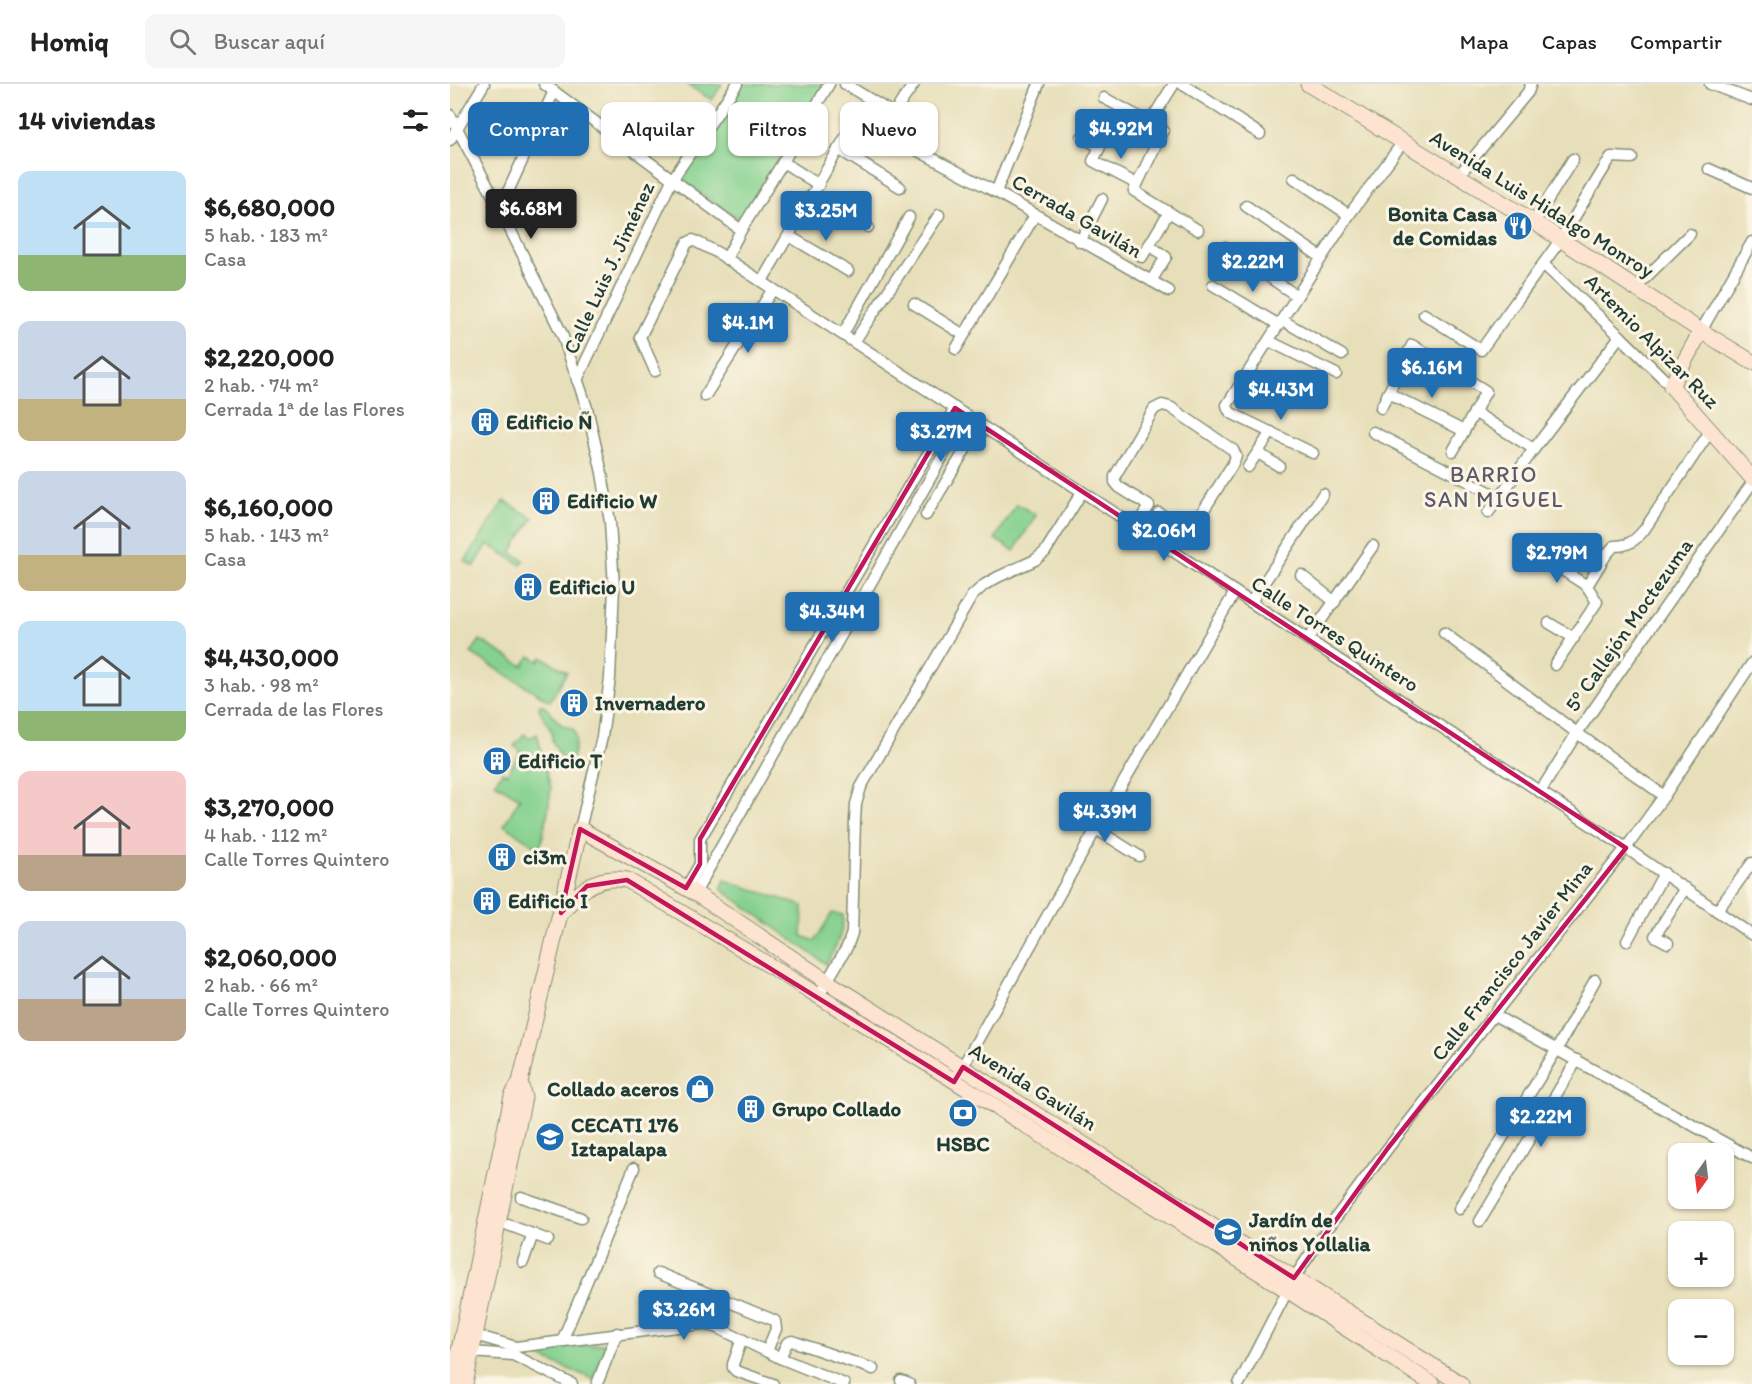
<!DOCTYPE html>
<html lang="es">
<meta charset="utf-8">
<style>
body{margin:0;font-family:Itim,sans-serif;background:#f6f6f6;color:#222;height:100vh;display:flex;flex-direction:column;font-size:22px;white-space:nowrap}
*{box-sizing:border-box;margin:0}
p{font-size:20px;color:#767676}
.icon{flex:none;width:33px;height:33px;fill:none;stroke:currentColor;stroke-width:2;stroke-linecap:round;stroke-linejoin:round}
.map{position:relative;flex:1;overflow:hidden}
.panel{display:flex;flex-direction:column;background:#fff;width:450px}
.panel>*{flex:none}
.banner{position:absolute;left:18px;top:18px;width:570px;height:54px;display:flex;gap:12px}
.needle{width:39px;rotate:194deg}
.buttons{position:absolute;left:1218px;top:1059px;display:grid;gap:12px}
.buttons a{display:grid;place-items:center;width:66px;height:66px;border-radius:12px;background:#fff;box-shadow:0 2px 4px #0004;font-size:30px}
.price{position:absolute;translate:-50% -51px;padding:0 14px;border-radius:6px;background:#1f6fb2;color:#fff;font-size:20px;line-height:39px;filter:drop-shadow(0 2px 3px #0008)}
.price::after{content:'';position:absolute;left:50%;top:36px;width:18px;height:14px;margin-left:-9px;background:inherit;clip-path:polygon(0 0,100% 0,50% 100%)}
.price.active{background:#222;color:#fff}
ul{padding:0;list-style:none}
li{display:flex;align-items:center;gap:18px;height:150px;padding:0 18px}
li span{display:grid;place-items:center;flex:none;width:168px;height:120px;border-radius:12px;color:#555}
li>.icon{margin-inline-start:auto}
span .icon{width:72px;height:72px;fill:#fffc;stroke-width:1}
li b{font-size:26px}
h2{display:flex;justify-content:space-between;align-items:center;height:72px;padding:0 18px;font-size:26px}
.chip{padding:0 21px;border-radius:12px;background:#fff;box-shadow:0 2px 4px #0004;font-size:21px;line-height:54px}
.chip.active{background:#1f6fb2;color:#fff}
header{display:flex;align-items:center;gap:36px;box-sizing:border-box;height:84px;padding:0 30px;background:#fff;border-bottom:2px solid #e0e0e0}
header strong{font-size:28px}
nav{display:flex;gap:33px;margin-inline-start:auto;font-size:21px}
.search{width:420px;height:54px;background:#f6f6f6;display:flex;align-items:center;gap:15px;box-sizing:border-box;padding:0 21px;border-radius:12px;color:#767676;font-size:22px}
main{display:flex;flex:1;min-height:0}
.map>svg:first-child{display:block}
.green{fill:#85d18f;stroke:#528762;stroke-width:1.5}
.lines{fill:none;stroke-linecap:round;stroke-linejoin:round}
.street-casing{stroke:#838e76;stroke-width:13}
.secondary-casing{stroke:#838e76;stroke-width:17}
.street{stroke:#fff;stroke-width:10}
.secondary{stroke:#fde4d1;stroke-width:15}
.marked{fill:none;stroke:#c2185b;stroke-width:4.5;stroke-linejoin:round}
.labels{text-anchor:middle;stroke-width:6;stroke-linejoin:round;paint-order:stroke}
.street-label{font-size:21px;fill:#1f3d34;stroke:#fcf5e5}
.poi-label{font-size:21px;font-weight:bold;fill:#1f3d34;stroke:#fcf5e5;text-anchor:start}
.neighbourhood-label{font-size:22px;letter-spacing:1.5px;fill:#5b5b69;stroke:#fcf5e5}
</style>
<header>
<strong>Homiq</strong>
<div class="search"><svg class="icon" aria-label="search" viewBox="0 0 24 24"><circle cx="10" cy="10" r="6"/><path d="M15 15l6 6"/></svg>Buscar aquí</div>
<nav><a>Mapa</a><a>Capas</a><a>Compartir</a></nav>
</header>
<main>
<section class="panel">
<h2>14 viviendas<svg class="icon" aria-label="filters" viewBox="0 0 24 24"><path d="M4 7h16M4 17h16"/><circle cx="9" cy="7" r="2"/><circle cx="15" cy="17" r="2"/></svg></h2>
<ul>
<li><span style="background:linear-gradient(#bfe0f5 70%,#8fb573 0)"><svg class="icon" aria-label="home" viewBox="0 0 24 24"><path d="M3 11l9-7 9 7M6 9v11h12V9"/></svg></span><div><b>$6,680,000</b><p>5 hab. · 183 m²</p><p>Casa</p></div></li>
<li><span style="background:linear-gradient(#c9d6e8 65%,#c2b280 0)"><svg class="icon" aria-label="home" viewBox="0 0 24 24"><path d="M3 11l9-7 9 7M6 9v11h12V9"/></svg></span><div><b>$2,220,000</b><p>2 hab. · 74 m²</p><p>Cerrada 1ª de las Flores</p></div></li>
<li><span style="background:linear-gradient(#c9d6e8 70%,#c2b280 0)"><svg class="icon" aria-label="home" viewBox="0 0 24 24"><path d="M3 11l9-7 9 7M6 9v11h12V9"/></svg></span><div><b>$6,160,000</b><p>5 hab. · 143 m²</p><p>Casa</p></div></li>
<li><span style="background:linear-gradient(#bfe0f5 75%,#8fb573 0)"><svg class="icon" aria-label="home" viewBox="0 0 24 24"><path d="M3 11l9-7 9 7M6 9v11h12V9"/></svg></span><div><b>$4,430,000</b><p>3 hab. · 98 m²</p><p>Cerrada de las Flores</p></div></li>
<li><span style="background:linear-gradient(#f6c9c9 70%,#b9a48a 0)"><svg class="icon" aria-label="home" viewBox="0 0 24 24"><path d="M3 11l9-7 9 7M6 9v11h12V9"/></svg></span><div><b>$3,270,000</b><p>4 hab. · 112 m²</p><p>Calle Torres Quintero</p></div></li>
<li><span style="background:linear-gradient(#c9d6e8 65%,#b9a48a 0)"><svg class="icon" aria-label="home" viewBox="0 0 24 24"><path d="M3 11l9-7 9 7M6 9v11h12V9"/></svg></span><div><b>$2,060,000</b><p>2 hab. · 66 m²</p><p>Calle Torres Quintero</p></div></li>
</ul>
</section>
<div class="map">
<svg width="1302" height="1300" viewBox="0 0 1302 1300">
<rect width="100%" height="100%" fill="#fcf5e5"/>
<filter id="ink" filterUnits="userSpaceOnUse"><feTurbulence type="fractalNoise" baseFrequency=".0167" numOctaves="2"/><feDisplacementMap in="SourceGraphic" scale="12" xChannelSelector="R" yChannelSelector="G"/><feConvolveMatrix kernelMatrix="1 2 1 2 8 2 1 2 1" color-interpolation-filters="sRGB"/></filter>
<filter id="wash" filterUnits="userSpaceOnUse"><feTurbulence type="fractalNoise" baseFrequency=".008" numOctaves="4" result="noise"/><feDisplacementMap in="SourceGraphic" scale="24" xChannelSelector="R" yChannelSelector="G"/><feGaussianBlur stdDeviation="1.35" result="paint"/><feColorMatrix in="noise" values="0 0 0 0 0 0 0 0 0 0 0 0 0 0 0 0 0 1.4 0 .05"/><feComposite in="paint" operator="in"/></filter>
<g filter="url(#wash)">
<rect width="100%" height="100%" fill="#e7dfb9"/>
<g class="green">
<polygon points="236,0 272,0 262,16"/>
<polygon points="292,0 373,0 379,3 292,137 230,96"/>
<polygon points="54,417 83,434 61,468 74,476 71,481 38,460 24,483 15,477"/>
<polygon points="567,420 586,431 564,467 545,455"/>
<polygon points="30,556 73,582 80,572 89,577 92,573 117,588 100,617 21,569"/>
<path d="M90,621H93L112,641L123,645C130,656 122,672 119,684L117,685L114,684L110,672L102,656V648L89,625Z"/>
<polygon points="74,650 79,654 87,650 101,704 98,726 90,765 54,741 70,714 45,699 52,688 57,690 71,667 64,662"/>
<path d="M275,796L353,822L352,852L365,857L382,829L393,831C393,850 386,863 376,880L271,805Z"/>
<polygon points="158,1259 143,1295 77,1268"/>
</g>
</g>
<g filter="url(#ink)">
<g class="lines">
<g class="street-casing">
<g id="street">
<polyline points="94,0 291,146"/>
<polyline points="395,0 444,30"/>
<path d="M464,0C455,13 434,38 442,53L546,108L719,207"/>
<polyline points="732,0 810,50"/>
<polyline points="1260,0 1302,16"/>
<polyline points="654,14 713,46 684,107 748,146"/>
<polyline points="0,31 50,125 112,250 137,324 152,389 160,438 164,503 160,594 152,653 130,745"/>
<polyline points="700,38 724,0"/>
<polyline points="632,53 650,63 643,77 687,100"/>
<polyline points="0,56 34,0"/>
<polyline points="388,65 450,103"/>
<polyline points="333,78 369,101"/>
<polyline points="1259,85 1302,104"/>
<polyline points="1009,91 1078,8 1081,0"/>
<polyline points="844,94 899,131"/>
<polyline points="546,108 589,0"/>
<polyline points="363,111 418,143"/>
<polyline points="796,122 871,173"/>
<polyline points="50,125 104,7"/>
<polyline points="1084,138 1123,75"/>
<polyline points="339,152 398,187"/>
<polyline points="630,158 652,115"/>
<polyline points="699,161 716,173 701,197"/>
<polyline points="775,163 847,212"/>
<polyline points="692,173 719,128"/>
<polyline points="276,175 291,146 333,78 379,0"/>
<polyline points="1093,180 1170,252 1221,302"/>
<polyline points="312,197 410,28"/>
<polyline points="763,201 829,241"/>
<polyline points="1185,204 1240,150"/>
<polyline points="464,220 514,251"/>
<polyline points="974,230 1031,266 1111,155 1161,73 1182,74"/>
<polyline points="832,236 892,271"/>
<polyline points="1251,247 1302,158"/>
<polyline points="393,250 459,133"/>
<polyline points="819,257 886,290"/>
<polyline points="404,258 489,131"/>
<polyline points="506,265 585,131"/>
<polyline points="205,287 190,253 237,159 243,156 268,169 1176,764 1302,851"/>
<polyline points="127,296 222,96 287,0"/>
<polyline points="938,309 1014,347"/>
<polyline points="255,312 323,205"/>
<polyline points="931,324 962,261 1036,307 1003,367"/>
<polyline points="1024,328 1084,365"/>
<polyline points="923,348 1049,413"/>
<polyline points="808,369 829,382"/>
<polyline points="863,369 781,329 778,325 777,321 899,131 953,58"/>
<polyline points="798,383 821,348"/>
<polyline points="1038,429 1084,365 1170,252"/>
<polyline points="476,431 530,341"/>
<path d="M686,443L699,422L669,403L665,398V392L704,325L712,321L720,323L783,366L786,372L784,378L745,440C731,448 720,436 709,429L696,449"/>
<polyline points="1094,474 1137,502 1147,518 1105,581"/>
<polyline points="851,491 885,518"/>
<path d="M1137,502L1156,471L1164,462C1178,462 1185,457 1194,446L1261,346"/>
<polyline points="801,518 873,410"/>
<polyline points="1099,539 1124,554"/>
<polyline points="994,549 1127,649 1214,712"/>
<polyline points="858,555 923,462"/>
<polyline points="1090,708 1127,649 1302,399"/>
<polyline points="646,745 689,772"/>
<polyline points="236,804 250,780 250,755 505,324"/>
<polyline points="245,809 516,331"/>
<polyline points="1267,827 1302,779"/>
<polyline points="1177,857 1214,789"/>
<polyline points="1218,859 1205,852 1235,804"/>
<polyline points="368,913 397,863 402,849 405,736 406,720 411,703 522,512 534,501 548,493 585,476 595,468 632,408"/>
<polyline points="1044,931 1302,1074"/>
<polyline points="504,998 646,745 785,508"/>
<polyline points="71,1113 131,1134"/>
<polyline points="1009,1125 1107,965 1145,896"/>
<polyline points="1030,1137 1127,976"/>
<polyline points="58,1141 98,1156"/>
<polyline points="73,1178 83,1150"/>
<polyline points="208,1189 321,1235 325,1237 326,1245 317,1267"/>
<polyline points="20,1252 25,1251 66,1263 251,1240 266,1243 330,1274 394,1300"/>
<polyline points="292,1255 283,1280 283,1284 286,1287 323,1300"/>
<polyline points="112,1257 184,1084"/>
<polyline points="15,1270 21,1268 63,1271 122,1300"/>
<polyline points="330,1274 337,1259 342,1257 423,1285"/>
<polyline points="451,1297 459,1300"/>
<polyline points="147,1300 167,1249"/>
<polyline points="789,1300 844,1194 878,1144 938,1064 1176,764 1214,712 1302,579"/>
</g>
</g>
<g class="secondary-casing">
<g id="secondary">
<polyline points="858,0 1084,138 1251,247 1302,278"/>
<polyline points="1251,247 1221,302 1302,394"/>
<path d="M113,827C131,805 146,791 177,796L309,875L553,1027L837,1206L982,1300"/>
<polyline points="2,1300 62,1012 70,998 130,745 245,809 378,898 1011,1300"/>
<polyline points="15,1300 74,1013 70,998"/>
</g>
</g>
<use href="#street" class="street"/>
<use href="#secondary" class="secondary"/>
</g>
</g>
<path class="marked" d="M505,324L1176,764L938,1064L844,1194L513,983L504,998L177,796L137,802L111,829L130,745L236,804L250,780V755Z"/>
<defs>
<g id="restaurant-disc" transform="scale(1.5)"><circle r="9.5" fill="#1f6fb2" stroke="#fcf5e5"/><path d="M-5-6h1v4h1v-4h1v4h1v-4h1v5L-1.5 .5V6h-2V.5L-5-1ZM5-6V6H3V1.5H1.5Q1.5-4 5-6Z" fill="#fff"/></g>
<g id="building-disc" transform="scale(1.5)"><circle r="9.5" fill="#1f6fb2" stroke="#fcf5e5"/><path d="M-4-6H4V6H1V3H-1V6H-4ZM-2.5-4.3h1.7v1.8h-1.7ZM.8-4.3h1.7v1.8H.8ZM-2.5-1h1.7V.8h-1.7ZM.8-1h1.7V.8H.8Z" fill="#fff"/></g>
<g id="shop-disc" transform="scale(1.5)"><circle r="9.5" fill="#1f6fb2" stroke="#fcf5e5"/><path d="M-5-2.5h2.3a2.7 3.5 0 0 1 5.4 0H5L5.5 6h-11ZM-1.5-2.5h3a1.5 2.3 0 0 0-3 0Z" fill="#fff"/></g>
<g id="bank-disc" transform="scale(1.5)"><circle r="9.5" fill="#1f6fb2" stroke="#fcf5e5"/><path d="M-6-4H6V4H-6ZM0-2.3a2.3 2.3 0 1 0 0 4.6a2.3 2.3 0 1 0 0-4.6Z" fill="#fff"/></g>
<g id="university-disc" transform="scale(1.5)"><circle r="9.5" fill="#1f6fb2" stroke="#fcf5e5"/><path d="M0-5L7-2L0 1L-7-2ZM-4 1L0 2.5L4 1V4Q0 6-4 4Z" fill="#fff"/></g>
<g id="school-disc" transform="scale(1.5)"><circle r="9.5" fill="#1f6fb2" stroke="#fcf5e5"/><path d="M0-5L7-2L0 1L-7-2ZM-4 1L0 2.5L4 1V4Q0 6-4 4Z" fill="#fff"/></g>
</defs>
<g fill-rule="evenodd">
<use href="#restaurant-disc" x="1068" y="142"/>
<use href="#building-disc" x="35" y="338"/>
<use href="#building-disc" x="96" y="417"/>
<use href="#building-disc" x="78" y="503"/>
<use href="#building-disc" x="124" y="619"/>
<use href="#building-disc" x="47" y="677"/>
<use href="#building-disc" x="52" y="773"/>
<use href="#building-disc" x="37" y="817"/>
<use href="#shop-disc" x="250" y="1005"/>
<use href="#building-disc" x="301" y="1025"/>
<use href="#bank-disc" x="513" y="1029"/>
<use href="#university-disc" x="100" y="1053"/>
<use href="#school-disc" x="778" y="1148"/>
</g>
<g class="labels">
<g class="street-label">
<text transform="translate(1092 120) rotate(32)" y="7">Avenida Luis Hidalgo Monroy</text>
<text transform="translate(627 132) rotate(30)" y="7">Cerrada Gavilán</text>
<text transform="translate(159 184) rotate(-65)" y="7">Calle Luis J. Jiménez</text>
<text transform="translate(1202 257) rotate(45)" y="7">Artemio Alpizar Ruz</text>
<text transform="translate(1179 541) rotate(-55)" y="7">5º Callejón Moctezuma</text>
<text transform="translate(885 550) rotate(33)" y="7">Calle Torres Quintero</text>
<text transform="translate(1062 877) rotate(-52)" y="7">Calle Francisco Javier Mina</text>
<text transform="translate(583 1003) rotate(32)" y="7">Avenida Gavilán</text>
</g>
<g class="poi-label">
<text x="1047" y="137" text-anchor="end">Bonita Casa<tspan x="1047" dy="24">de Comidas</tspan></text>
<text x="56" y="345">Edificio Ñ</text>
<text x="117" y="424">Edificio W</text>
<text x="99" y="510">Edificio U</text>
<text x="145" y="626">Invernadero</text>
<text x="68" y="684">Edificio T</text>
<text x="73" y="780">ci3m</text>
<text x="58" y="824">Edificio I</text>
<text x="229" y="1012" text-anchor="end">Collado aceros</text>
<text x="322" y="1032">Grupo Collado</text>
<text x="121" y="1048">CECATI 176<tspan x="121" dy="24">Iztapalapa</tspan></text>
<text x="513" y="1067" text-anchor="middle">HSBC</text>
<text x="799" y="1143">Jardín de<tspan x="799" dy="24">niños Yollalia</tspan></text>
</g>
<g class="neighbourhood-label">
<text x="1044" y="398">BARRIO<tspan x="1044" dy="25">SAN MIGUEL</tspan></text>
</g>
</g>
</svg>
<div class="buttons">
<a><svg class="needle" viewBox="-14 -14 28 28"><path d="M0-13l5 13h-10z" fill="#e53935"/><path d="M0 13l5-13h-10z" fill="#767676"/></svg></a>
<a>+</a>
<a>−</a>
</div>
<b class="price" style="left:671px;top:76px">$4.92M</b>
<b class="price active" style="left:81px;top:156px">$6.68M</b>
<b class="price" style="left:376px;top:158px">$3.25M</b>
<b class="price" style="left:803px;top:209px">$2.22M</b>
<b class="price" style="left:298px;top:270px">$4.1M</b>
<b class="price" style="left:982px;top:315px">$6.16M</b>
<b class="price" style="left:831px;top:337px">$4.43M</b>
<b class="price" style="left:491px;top:379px">$3.27M</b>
<b class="price" style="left:714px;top:478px">$2.06M</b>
<b class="price" style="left:1107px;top:500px">$2.79M</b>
<b class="price" style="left:382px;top:559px">$4.34M</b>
<b class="price" style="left:655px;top:759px">$4.39M</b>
<b class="price" style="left:1091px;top:1064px">$2.22M</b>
<b class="price" style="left:234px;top:1257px">$3.26M</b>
<div class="banner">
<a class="chip active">Comprar</a>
<a class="chip">Alquilar</a>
<a class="chip">Filtros</a>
<a class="chip">Nuevo</a>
</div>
</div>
</main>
